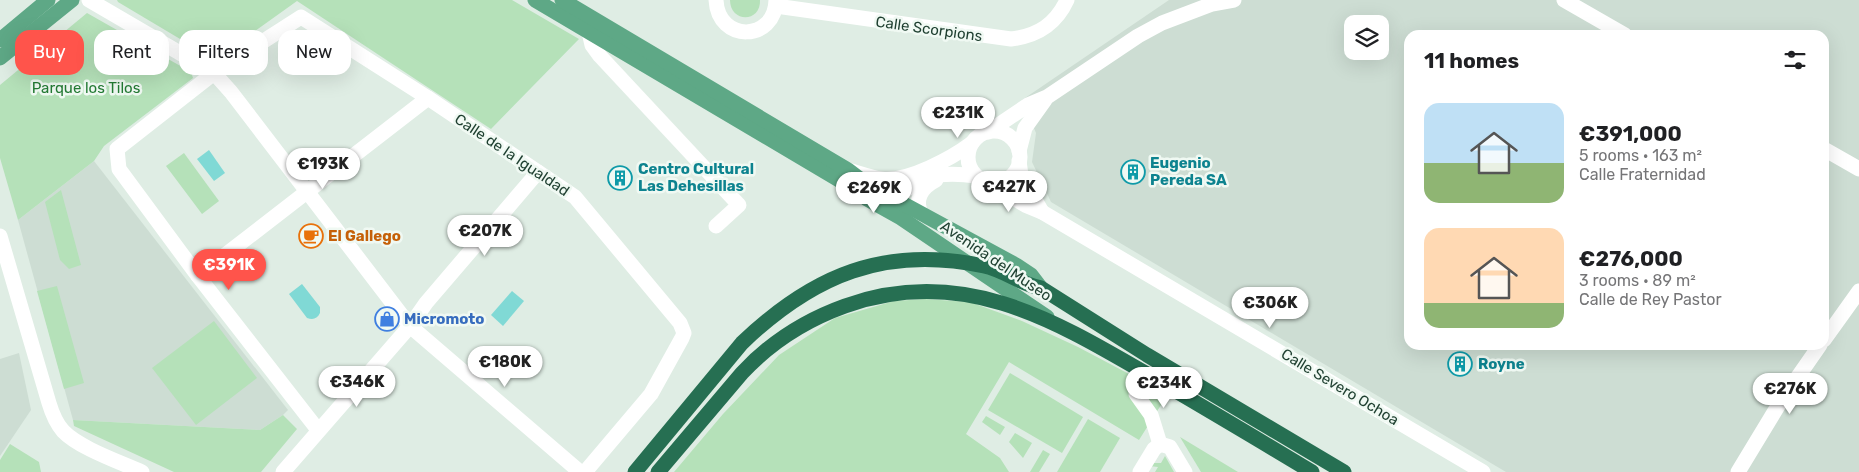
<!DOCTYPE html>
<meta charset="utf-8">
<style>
body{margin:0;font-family:Rubik,sans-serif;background:#f2f2f2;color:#202124;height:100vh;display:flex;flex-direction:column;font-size:19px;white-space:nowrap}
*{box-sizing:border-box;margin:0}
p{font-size:16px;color:#757577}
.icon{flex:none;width:28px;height:28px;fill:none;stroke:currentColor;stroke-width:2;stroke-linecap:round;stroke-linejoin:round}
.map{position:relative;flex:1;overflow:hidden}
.sheet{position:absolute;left:1404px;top:30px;width:425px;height:320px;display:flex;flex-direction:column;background:#fff;border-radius:15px;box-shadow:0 5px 20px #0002}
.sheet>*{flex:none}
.top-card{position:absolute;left:15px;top:30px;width:475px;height:45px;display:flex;gap:10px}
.buttons{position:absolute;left:1344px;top:15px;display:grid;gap:10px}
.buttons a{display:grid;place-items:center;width:45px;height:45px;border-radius:10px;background:#fff;box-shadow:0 5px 20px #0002;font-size:25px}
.price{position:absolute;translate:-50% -42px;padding:0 11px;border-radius:18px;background:#fff;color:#222;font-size:16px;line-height:32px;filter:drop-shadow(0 1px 2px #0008)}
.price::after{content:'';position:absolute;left:50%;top:30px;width:15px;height:11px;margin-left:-8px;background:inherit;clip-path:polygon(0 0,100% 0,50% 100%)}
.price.selected{background:#ff544b;color:#fff}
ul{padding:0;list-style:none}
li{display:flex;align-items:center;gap:15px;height:125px;padding:0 20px}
li span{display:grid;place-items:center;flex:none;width:140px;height:100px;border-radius:15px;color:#555}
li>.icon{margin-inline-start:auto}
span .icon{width:60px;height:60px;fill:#fffc;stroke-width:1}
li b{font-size:21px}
h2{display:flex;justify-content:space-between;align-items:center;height:60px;padding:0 20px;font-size:21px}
.pill{padding:0 18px;border-radius:15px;background:#fff;box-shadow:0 5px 20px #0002;font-size:18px;line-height:45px}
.pill.selected{background:#ff544b;color:#fff}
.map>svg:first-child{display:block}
.built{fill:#cdddd3;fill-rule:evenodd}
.green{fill:#b5e1b9}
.water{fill:#80d9d5}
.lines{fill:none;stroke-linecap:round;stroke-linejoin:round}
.minor{stroke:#fff;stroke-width:15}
.major{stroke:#5ea886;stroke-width:15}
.highway{stroke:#266f52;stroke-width:15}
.labels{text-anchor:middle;stroke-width:5;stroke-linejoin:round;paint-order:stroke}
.street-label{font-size:15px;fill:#1e3f30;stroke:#f0f9f3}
.park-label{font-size:15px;fill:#237b34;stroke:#f0f9f3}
.culture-label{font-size:15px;font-weight:bold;fill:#0d838f;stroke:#f0f9f3;text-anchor:start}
.food-label{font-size:15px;font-weight:bold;fill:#c56008;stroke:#f0f9f3;text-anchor:start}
.shop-label{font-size:15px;font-weight:bold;fill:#366cbe;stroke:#f0f9f3;text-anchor:start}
</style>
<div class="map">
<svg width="1859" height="472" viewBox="0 0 1859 472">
<rect width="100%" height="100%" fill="#dfede4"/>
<g class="built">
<path d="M1169,0H1859V472H1506L1051,202L1032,162L1036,133L1022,100ZM1352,24H1380V51H1352ZM1409,35H1824V345H1409Z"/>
<polygon points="94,161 288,410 283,415 260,430 73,420 18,220"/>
<polygon points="19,353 31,410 0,456 0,359"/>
</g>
<g class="green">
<polygon points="117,0 512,0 579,39 491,129 297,1 219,57 212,58 118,2"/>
<path d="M730,0H760C761,23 730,23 730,0Z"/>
<polygon points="87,13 191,72 193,78 104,146 94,161 18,220 0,158 0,85"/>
<polygon points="184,153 219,201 202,214 166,166"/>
<polygon points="61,190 81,265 69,269 60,260 45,202"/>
<polygon points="57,286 84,383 64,389 37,291"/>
<polygon points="925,299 970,302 1022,321 1078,347 1129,374 1166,397 1139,440 1009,362 966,434 1000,458 1009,472 674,472 723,414 779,355 835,318 894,301"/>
<polygon points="214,321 257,378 196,425 152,368"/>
<polygon points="1010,373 1083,417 1062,453 988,410"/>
<polygon points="283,415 297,429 261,472 174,472 74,426 73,420 260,430"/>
<polygon points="986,416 1005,427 1000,435 982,422"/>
<polygon points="1088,419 1120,438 1100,472 1057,472"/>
<polygon points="1015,433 1032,443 1023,458 1009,442"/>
<polygon points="1180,437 1238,472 1201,472"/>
<polygon points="10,444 39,462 41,472 0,472 0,460"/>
<polygon points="1043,450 1050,454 1039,472 1030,472"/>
<polygon points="1165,456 1174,472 1155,472 1158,467 1149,466 1151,463 1161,463"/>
</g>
<g class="water">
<polygon points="209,150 225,173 214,181 197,159"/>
<path d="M302,284L320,307V313C317,319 313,320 307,318L289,294Z"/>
<polygon points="512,291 524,301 503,326 491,315"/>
</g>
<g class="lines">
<g class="minor">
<polyline points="89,0 214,73 231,92 410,326 580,472"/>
<path d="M716,0C718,43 775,42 776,0"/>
<polyline points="1564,0 1625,35"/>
<path d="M776,6L1011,39C1038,36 1056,24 1067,0"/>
<polyline points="589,32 592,45 600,56 739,205 716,226"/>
<circle cx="994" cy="157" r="26"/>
<polyline points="988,132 1028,105 1047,97 1138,36 1162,23 1212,4 1234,0"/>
<polyline points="1824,149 1859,169"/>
<polyline points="1019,151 1025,128 1045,100"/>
<polyline points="1019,161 1021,175 1042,212"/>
<path d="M848,170C859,173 871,178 882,179C908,182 952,158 972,143"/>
<polyline points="990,183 1025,205 1042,212 1483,472"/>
<path d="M881,200C892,202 916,181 929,177C942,173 963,174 976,176"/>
<path d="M922,215C913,200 922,187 936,180"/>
<path d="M0,236L49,403C52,413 56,423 63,431C79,448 120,462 142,472"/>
<polyline points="198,276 428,98"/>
<polyline points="1824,340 1859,291"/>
<polyline points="1136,394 1151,415 1160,444"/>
<polyline points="318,430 198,276 119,169 117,149 214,73 301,17 428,98 575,197 680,323 684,333 682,338 651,394 585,472"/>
<polyline points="1160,444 1170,447 1185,472"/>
<polyline points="283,472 410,326 426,303 538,172"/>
<polyline points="1140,472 1154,449 1160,444"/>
<polyline points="1738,472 1781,401 1820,345"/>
</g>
<g class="major">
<polyline points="535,0 856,190 867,199 901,218 1047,317"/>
<polyline points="562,0 848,170 865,183 1016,265 1031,275 1041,288"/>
<polyline points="0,40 48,0"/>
<polyline points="0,58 72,0"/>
</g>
<g class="highway">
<path d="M635,472L742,343C813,275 885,245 984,266C1004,270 1022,285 1041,288L1147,355L1344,472"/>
<path d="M658,472L742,373C770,343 806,320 845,306C965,263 1059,323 1159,381C1210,411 1261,441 1312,472"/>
</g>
</g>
<defs>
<g id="building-ring" transform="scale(1.25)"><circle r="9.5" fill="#f0f9f3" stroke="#0f9aa8" stroke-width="1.5"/><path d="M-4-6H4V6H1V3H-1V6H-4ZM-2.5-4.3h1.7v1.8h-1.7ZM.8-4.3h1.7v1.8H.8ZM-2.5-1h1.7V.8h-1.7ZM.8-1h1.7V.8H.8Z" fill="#0f9aa8"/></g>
<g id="cafe-ring" transform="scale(1.25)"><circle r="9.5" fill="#f0f9f3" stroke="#e8710a" stroke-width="1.5"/><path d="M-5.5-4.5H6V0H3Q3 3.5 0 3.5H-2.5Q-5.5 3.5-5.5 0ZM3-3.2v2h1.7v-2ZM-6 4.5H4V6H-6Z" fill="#e8710a"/></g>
<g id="shop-ring" transform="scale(1.25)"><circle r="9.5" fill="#f0f9f3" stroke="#3f7fe0" stroke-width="1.5"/><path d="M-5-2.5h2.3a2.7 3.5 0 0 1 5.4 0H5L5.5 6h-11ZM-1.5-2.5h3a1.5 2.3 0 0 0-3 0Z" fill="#3f7fe0"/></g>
</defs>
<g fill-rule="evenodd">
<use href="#building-ring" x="1133" y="172"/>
<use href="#building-ring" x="620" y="178"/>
<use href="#cafe-ring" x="311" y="236"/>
<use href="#shop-ring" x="387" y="319"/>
<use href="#building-ring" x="1460" y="364"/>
</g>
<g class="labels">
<g class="street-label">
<text transform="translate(929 29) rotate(8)" y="5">Calle Scorpions</text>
<text transform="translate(512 155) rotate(34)" y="5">Calle de la Igualdad</text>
<text transform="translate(996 261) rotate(34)" y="5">Avenida del Museo</text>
<text transform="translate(1340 387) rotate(31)" y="5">Calle Severo Ochoa</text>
</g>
<g class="park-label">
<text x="86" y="93">Parque los Tilos</text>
</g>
<g class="culture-label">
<text x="1150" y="168">Eugenio<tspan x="1150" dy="17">Pereda SA</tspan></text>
<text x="638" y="174">Centro Cultural<tspan x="638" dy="17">Las Dehesillas</tspan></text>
<text x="1478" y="369">Royne</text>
</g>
<g class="food-label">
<text x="328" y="241">El Gallego</text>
</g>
<g class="shop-label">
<text x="404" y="324">Micromoto</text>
</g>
</g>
</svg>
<div class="buttons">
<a><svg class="icon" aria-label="layers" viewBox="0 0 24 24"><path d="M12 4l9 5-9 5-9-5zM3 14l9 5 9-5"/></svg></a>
</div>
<b class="price" style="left:958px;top:139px">€231K</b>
<b class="price" style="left:323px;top:190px">€193K</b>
<b class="price" style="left:1009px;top:213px">€427K</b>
<b class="price" style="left:874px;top:214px">€269K</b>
<b class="price" style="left:485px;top:257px">€207K</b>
<b class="price selected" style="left:229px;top:291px">€391K</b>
<b class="price" style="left:1270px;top:329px">€306K</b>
<b class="price" style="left:505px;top:388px">€180K</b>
<b class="price" style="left:357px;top:408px">€346K</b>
<b class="price" style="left:1164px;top:409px">€234K</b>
<b class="price" style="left:1790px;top:415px">€276K</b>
<div class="top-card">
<a class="pill selected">Buy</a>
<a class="pill">Rent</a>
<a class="pill">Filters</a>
<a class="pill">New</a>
</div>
<section class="sheet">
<h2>11 homes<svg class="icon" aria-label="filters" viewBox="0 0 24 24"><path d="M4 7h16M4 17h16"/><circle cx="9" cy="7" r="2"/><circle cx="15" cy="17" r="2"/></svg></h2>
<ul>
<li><span style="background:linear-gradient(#bfe0f5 60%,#8fb573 0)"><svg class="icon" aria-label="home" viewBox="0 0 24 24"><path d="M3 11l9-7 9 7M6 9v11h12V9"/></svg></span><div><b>€391,000</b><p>5 rooms · 163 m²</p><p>Calle Fraternidad</p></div></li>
<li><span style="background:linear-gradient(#ffd9b3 75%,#8fb573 0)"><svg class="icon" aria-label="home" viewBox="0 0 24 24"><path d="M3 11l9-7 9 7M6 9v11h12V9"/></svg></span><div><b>€276,000</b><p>3 rooms · 89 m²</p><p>Calle de Rey Pastor</p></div></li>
</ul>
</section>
</div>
